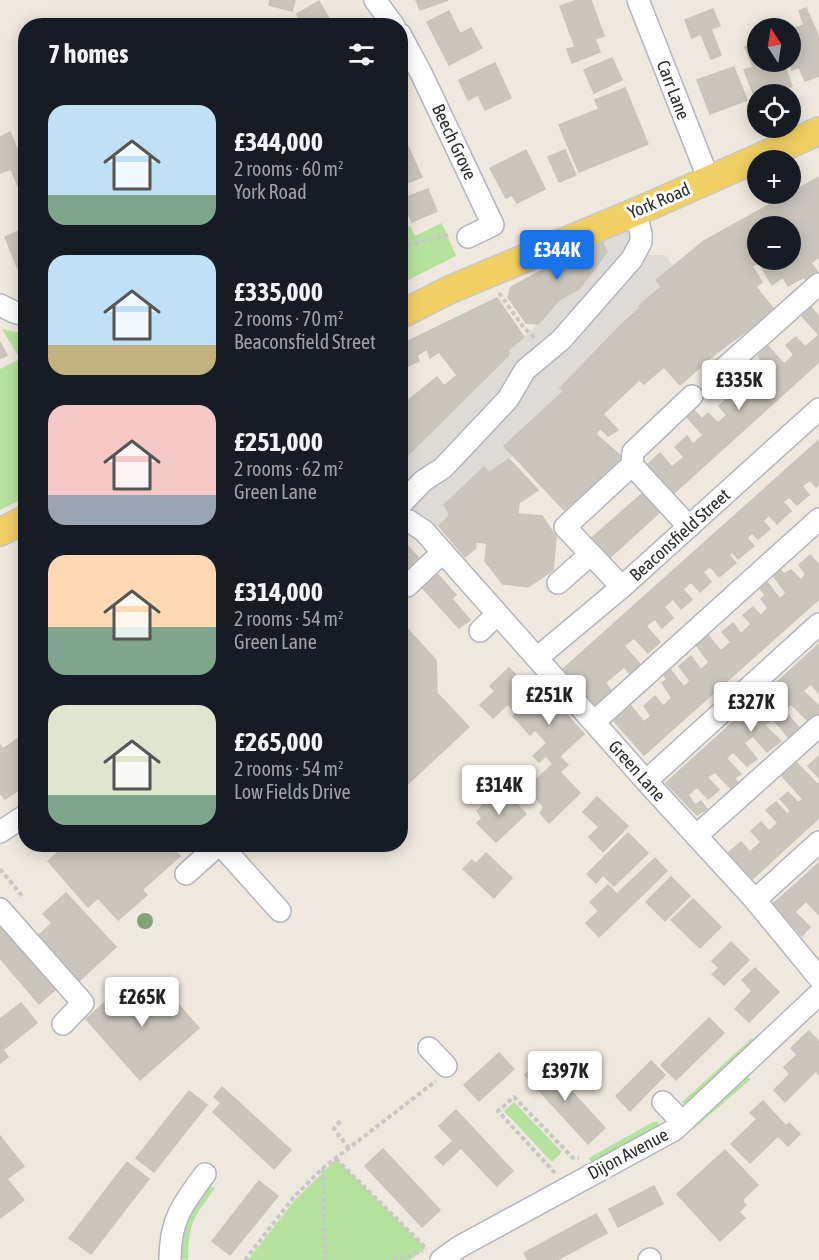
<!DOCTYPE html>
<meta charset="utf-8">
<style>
body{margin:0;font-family:"Asap Condensed",sans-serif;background:#20242c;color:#f1f3f6;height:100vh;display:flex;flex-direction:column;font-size:22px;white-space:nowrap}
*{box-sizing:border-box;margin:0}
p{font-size:20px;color:#9ea1a6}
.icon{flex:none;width:33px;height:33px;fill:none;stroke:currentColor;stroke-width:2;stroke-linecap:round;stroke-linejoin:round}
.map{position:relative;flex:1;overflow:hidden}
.drawer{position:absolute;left:18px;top:18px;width:390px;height:834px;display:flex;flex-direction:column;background:#171b24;border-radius:24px;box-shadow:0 3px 15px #0003}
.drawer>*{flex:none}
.needle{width:39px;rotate:348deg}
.tools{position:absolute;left:747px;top:18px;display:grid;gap:12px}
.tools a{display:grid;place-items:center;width:54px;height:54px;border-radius:50%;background:#171b24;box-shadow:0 3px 15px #0003;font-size:30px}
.price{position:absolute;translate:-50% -51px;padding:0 14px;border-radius:6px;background:#fff;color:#222;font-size:20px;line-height:39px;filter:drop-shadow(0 2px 3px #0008)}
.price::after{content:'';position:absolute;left:50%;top:36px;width:18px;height:14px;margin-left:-9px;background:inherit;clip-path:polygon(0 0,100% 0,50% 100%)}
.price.active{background:#1a73e8;color:#fff}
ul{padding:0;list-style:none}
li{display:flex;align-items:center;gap:18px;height:150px;padding:0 30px}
li span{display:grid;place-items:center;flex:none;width:168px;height:120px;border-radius:18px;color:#555}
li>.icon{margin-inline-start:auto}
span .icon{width:72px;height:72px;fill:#fffc;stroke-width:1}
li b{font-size:26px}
h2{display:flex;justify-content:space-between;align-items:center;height:72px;padding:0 30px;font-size:26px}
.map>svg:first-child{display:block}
.green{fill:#b5e39d}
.plaza{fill:#dedbd6}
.building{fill:#cac6be;stroke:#cac4b9;stroke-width:1.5;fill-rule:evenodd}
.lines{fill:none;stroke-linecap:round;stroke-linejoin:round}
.minor-casing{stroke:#b3b6c0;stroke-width:24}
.major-casing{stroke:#c8c8c8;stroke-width:30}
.path{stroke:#c8c8c8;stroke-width:4;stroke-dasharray:4.5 3;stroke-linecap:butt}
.minor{stroke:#fff;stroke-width:21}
.major{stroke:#f0cf63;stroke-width:27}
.tree{fill:#83a374}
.labels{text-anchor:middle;stroke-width:6;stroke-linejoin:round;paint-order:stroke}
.street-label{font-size:18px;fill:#2d2d2d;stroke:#fff}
</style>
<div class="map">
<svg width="819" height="1260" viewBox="0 0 819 1260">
<rect width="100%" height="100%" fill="#eee8df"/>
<g class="green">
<polygon points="442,223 456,256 404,282 401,275 401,230 410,226 415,236"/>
<polygon points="2,329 25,334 26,497 0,510 0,369 20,359"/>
<polygon points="752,1038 755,1043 690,1103 684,1104 682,1102"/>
<polygon points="743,1076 751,1079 692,1130 688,1124"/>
<polygon points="514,1102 562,1152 552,1162 504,1111"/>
<polygon points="653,1122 658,1122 659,1125 656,1129 592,1164 589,1158"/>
<polygon points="336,1159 426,1248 410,1260 248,1260 295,1200"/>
<path d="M208,1186L215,1188C193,1219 189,1221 188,1260L176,1258L181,1222Z"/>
</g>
<polygon class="plaza" points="632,229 644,255 665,255 673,266 656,279 661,287 639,306 640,308 623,323 560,387 564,391 513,456 489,473 483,468 444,505 450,515 435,529 423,515 401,509 401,463 508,356 509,349 529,333 559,300 579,289 602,241"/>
<g class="building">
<polygon points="270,0 295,0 292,11 269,5"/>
<polygon points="416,0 448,0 420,10"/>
<polygon points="578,0 591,0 604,36 595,39 600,52 572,63 567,49 575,47 560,6"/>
<polygon points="319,1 333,26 302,26 297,14"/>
<polygon points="806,8 819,37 819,76 805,81 799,67 792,70 789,62 790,62 790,47 801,42 795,28 804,25 799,11"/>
<polygon points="713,9 720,26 711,29 721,55 711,59 701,34 692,38 685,20"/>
<polygon points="449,11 460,34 471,28 482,48 449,65 427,22"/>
<polygon points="758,42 758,62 783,62 792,86 770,94 758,94 756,100 744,70 753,67 745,47"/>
<polygon points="612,58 622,80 594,93 584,70"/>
<polygon points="495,63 511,98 485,110 478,95 468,100 459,80"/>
<polygon points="734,67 747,100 710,114 697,80"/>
<polygon points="625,88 648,144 579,172 559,125 599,109 595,100"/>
<polygon points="10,132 24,166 26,165 24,201 11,169 0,173 0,137"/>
<polygon points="405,140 422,177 400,186 400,142"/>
<polygon points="526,150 545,189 517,203 512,195 506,198 490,168"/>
<polygon points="565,150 576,175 559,182 548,157"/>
<path d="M819,177V257L811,263L819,274L809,284L804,277L788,286L783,277L772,285L759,263L752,266L762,282L756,287L776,312L765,320L704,241ZM758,226H790V260H758Z"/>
<polygon points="428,189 437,211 412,222 402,199"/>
<polygon points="26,228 26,266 18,269 5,237"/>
<polygon points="602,241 607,252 579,289 556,261"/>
<polygon points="704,241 764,318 715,354 656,280"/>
<polygon points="556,261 579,289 559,300 536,274"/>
<polygon points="536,274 559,300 538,324 526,323 508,297 511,287"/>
<polygon points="661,287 715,354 680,385 664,367 644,384 639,380 603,414 618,430 608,436 560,388 623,323 640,308 639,306"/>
<polygon points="497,298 524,337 509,349 508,356 400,463 400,407 437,377 444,386 457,375 439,352 430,358 427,349 417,355 419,361 400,369 400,345"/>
<polygon points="810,306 819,317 819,362 673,494 647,465 660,453 672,467 684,457 675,447 687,436 693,444 703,435 687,417 694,410 702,419 708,413 718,423 727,415 719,406 732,394 742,405 752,397 744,388 753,380 762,389 776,377 758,356 768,346 784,364 794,355 786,345 796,337 805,347 819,335 801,315"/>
<polygon points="0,342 7,355 0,359"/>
<polygon points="564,391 600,428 596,434 623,458 600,479 604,484 586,501 581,495 564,510 504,446"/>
<polygon points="819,440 819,484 816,487 810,480 802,486 809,495 797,505 789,497 783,502 791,511 777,524 769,515 763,521 770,529 758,539 752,533 747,538 754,546 738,559 732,552 729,555 736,563 719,577 710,566 703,572 711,582 700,592 691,582 683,589 692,600 681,609 673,599 664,607 673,618 662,628 655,619 646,626 660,642 648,653 634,638 624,646 644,669 634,678 624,667 605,683 615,695 599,710 563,669"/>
<polygon points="509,459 538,490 519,503 518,514 542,516 556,537 553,570 528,587 503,584 485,561 487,543 475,542 476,548 465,557 439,526 450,515 444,505 484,467 489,473"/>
<polygon points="644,492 661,511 605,562 587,542"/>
<polygon points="400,545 408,546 418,557 419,567 400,582"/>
<polygon points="810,555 819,565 819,599 644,755 614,721 631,706 644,722 651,716 644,706 655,696 663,706 672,698 662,683 667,679 660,670 666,664 684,687 690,681 679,666 691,656 701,670 709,662 696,645 707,634 721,651 731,642 722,632 733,623 741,634 751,624 743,615 753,607 761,616 768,608 761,599 765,595 757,584 764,578 780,599 786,593 770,571 777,566 784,574 791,570 801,580 806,574 799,565"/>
<polygon points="433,569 456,595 452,599 470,620 459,628 418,583"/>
<polygon points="400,621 436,660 437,693 469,727 400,791"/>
<polygon points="819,644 819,694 811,684 803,691 819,706 819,714 809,722 791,704 784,710 799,728 789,738 773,719 764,725 781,741 767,752 753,736 744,743 757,759 747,766 733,752 726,758 741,774 734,778 741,787 735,793 715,772 707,777 719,790 708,799 697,787 688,795 695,805 701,801 707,809 697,815 666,783"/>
<polygon points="509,668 531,691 513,709 508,704 493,718 480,705 495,691 490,686"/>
<polygon points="543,689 584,734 552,763 546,756 539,762 533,756 547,743 535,730 530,735 513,716"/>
<polygon points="20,737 26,744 26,776 23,777 26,785 5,799 0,793 0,745 3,749"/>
<polygon points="819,756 819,778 808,766"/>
<polygon points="560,757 568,765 560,772 580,793 549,823 540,813 544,807 527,789"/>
<polygon points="797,763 817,784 819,783 819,818 751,880 728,853 741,842 750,852 761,842 751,831 761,822 769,831 778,823 766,810 776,802 787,814 791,811 780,799 788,792 798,803 803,799 782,776"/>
<polygon points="506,793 526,814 496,842 477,823 482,818 477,811 495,794 500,799"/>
<polygon points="597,797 628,826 603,852 589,837 599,827 583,812"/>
<polygon points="628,833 648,853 614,886 603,875 596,883 587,874"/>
<polygon points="68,844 169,844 180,856 142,890 147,895 118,920 98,898 88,907 48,861"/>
<polygon points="486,853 512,878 494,898 463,869 472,860 476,864"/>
<polygon points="655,858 667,871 599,937 586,923 599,911 590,902 608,885 617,894"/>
<polygon points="819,863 819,915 806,901 795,912 810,927 802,936 773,904"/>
<polygon points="671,877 690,896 665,921 646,902"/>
<polygon points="66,893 116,947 78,982 37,937 52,923 43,914"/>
<polygon points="693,899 721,927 700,948 671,920"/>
<polygon points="0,923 56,989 39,1004 0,958"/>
<polygon points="731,942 749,960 724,985 712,974 719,968 712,961"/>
<polygon points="755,968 779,992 749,1022 735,1009 752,991 742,980"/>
<polygon points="125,985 142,1004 162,986 199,1028 140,1080 86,1019"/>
<polygon points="21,1003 37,1023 3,1050 8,1057 0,1063 0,1019"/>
<polygon points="709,1018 724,1033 676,1080 661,1065"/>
<polygon points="809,1031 819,1042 819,1075 816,1071 785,1102 774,1090 790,1074 784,1067 797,1055 791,1048"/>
<polygon points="499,1053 514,1069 479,1101 464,1085"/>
<polygon points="542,1059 605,1128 588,1144 525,1075"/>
<polygon points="651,1061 665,1075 630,1111 616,1096"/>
<polygon points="222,1087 291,1150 274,1169 213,1112 221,1103 214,1097"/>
<polygon points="189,1091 207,1105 154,1172 136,1158"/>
<polygon points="763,1101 786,1126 789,1123 800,1134 788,1146 778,1136 750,1163 731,1144 757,1119 750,1113"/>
<polygon points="456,1110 513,1171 497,1186 461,1148 443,1165 435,1157 453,1141 439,1126"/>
<polygon points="0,1136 24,1166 7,1179 24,1200 0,1218"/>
<polygon points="383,1149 440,1210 422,1227 365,1166"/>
<polygon points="725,1150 758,1185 742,1200 746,1205 739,1212 745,1218 720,1241 677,1194"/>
<polygon points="127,1162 149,1179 91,1254 69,1238"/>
<polygon points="259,1181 278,1196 230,1255 212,1241"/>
<polygon points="654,1186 663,1204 618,1227 609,1209"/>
<polygon points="596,1214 607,1233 557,1260 528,1260 524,1253"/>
</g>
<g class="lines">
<g class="minor-casing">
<g id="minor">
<polyline points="375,0 394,26"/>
<polyline points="638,0 709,180"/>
<polyline points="400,34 422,75 493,225 468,237"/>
<polyline points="0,305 14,312 26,315"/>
<polyline points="721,371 819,284"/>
<polyline points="632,465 633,452 692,396"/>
<polyline points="400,505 423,481 443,468 508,399 525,370 561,340 632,259 641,242 641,234 636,212"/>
<polyline points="400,519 409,521 424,531 646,781 755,900 819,978"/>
<polyline points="558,583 591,554"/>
<polyline points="407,586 443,552"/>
<polyline points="622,587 565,527 632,465 689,527"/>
<polyline points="480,631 497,614"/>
<polyline points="537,658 622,587 819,409"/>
<polyline points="594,722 819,519"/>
<polyline points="646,781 819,624"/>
<polyline points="0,832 26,815"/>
<polyline points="696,836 819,726"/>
<polyline points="220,844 280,911"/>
<polyline points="186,874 219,844"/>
<polyline points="755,900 819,842"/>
<polyline points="0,909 83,1003 63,1024"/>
<polyline points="429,1048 446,1066"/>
<polyline points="663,1102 682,1122"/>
<path d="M170,1260C170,1220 182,1205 205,1174"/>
<polyline points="441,1260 459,1247 674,1130 819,994"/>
<polyline points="649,1260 650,1259"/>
</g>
</g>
<g class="major-casing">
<g id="major">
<polyline points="400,315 449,290 652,205 819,131"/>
<polyline points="0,532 26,519"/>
</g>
</g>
<g class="path">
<polyline points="400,247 449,235"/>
<polyline points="499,293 524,328 535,338"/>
<polyline points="0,869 23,897"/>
<polyline points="340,1121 334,1129 349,1148"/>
<polyline points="336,1159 427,1249"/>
<polyline points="323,1168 325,1260"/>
<polyline points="555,1173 498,1111 514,1097 573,1158 579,1158"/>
<polyline points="245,1260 293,1198 323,1168 436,1081"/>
<polyline points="393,1260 423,1251"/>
</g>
<use href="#minor" class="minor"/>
<use href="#major" class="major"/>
</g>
<circle class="tree" cx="145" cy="921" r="8"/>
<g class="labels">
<g class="street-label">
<text transform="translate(673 90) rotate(69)" y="6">Carr Lane</text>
<text transform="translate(454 142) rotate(65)" y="6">Beech Grove</text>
<text transform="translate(659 201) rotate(-23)" y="6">York Road</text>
<text transform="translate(680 535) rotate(-42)" y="6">Beaconsfield Street</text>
<text transform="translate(637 771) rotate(48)" y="6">Green Lane</text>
<text transform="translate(628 1154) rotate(-28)" y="6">Dijon Avenue</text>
</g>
</g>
</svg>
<div class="tools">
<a><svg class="needle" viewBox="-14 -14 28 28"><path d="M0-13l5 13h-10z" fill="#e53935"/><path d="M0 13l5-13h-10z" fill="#9ea1a6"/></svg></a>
<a><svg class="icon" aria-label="locate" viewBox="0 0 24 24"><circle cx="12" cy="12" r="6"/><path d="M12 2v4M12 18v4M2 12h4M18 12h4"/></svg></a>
<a>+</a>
<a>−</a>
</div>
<b class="price active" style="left:557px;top:281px">£344K</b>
<b class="price" style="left:739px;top:411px">£335K</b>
<b class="price" style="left:549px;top:726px">£251K</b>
<b class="price" style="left:751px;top:733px">£327K</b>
<b class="price" style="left:499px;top:816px">£314K</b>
<b class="price" style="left:142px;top:1028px">£265K</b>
<b class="price" style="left:565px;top:1102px">£397K</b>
<section class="drawer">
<h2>7 homes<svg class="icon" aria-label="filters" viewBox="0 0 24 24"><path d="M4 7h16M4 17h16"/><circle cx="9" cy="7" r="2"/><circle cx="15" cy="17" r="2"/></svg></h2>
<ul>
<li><span style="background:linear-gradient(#bfe0f5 75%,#7fa58c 0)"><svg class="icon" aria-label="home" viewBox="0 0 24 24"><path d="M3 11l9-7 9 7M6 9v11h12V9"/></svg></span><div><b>£344,000</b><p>2 rooms · 60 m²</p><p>York Road</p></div></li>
<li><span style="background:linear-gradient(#bfe0f5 75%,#c2b280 0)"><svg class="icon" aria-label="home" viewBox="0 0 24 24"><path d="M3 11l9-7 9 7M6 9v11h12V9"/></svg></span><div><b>£335,000</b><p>2 rooms · 70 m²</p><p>Beaconsfield Street</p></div></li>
<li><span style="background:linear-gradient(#f6c9c9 75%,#9aa5b1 0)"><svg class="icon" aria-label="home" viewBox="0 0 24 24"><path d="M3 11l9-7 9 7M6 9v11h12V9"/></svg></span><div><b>£251,000</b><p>2 rooms · 62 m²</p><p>Green Lane</p></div></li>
<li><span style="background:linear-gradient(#ffd9b3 60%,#7fa58c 0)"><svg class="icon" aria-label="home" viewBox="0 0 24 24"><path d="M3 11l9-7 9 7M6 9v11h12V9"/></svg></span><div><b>£314,000</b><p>2 rooms · 54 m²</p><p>Green Lane</p></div></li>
<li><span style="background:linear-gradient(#dfe7d0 75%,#7fa58c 0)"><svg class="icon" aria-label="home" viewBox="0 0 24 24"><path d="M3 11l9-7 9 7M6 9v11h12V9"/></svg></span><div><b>£265,000</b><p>2 rooms · 54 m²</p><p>Low Fields Drive</p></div></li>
</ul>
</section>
</div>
